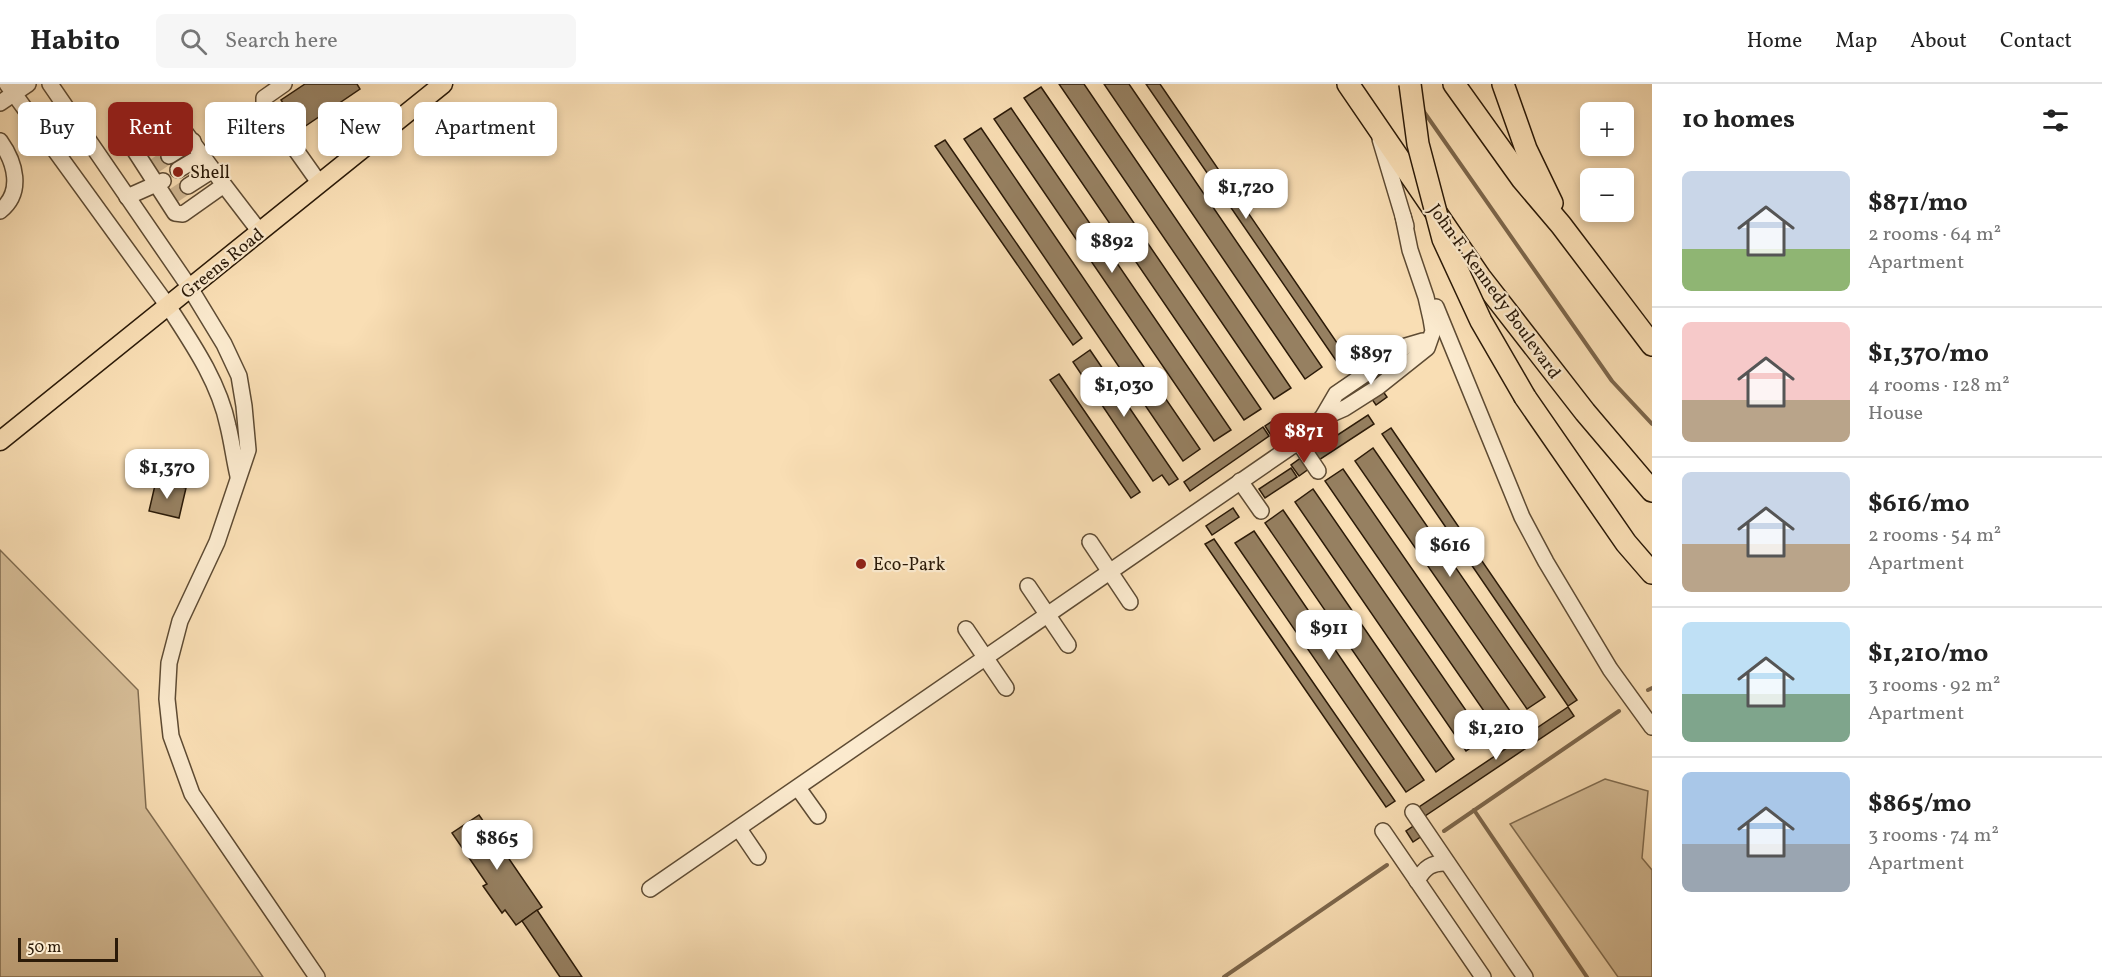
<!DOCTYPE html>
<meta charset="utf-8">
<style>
body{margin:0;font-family:Vollkorn,serif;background:#f6f6f6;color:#222;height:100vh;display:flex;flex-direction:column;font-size:22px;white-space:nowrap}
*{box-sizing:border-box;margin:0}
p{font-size:20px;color:#767676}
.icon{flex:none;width:33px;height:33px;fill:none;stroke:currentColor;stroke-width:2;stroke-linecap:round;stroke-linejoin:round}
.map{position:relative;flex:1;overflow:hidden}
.panel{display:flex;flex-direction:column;background:#fff;width:450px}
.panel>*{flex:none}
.top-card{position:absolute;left:18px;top:18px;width:570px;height:54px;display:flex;gap:12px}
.fabs{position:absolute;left:1580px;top:18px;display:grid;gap:12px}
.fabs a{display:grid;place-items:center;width:54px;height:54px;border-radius:9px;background:#fff;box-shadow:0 3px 9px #0003;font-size:30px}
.scale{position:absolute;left:18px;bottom:15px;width:100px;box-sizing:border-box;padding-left:6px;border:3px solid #2b1a08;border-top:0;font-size:16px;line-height:21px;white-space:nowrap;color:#2b1a08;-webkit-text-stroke:4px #fbeace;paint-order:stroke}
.price{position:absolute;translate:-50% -51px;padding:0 14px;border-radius:12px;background:#fff;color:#222;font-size:20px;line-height:39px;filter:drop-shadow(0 2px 3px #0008)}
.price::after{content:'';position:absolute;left:50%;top:36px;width:18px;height:14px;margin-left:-9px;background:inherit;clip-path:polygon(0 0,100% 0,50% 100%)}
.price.active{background:#8f2418;color:#fff}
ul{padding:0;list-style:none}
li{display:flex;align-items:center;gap:18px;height:150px;padding:0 30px}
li+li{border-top:2px solid #e0e0e0}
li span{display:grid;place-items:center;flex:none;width:168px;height:120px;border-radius:9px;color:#555}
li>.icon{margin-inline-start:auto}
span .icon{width:72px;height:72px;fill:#fffc;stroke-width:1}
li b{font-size:26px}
h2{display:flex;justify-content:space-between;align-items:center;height:72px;padding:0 30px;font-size:26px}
.chip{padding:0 21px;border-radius:9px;background:#fff;box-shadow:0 3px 9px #0003;font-size:21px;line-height:54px}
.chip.active{background:#8f2418;color:#fff}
header{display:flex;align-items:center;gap:36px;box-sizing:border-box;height:84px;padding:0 30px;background:#fff;border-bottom:2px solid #e0e0e0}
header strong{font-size:28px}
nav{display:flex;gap:33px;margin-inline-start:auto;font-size:21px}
.search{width:420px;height:54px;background:#f6f6f6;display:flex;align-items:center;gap:15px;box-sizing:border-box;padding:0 21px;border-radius:9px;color:#767676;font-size:22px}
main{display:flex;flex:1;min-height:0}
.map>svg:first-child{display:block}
.green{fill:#d6bd97;stroke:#806c50;stroke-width:1.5}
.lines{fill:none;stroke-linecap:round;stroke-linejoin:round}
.stream{stroke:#7d674c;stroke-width:4}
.building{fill:#968061;stroke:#2b1a08;stroke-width:1.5}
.minor-tunnel{stroke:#d0b792;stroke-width:15;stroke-dasharray:15 8;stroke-linecap:butt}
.minor-casing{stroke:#5e4b33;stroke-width:18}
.major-casing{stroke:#2b1a08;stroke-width:21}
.highway-casing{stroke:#2b1a08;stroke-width:24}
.minor{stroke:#fbeace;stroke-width:15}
.major{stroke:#f9deb4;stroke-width:18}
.highway{stroke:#f9deb4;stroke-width:21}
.highway-bridge-casing{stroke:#2b1a08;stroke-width:24;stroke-linecap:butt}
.highway-bridge{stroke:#f9deb4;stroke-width:21}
.poi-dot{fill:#8f2418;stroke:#fbeace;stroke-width:2}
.labels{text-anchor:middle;stroke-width:4.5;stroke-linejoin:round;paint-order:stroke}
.poi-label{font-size:18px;fill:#2b1a08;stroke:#fbeace;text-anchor:start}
.street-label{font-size:18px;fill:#2b1a08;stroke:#fbeace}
</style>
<header>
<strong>Habito</strong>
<div class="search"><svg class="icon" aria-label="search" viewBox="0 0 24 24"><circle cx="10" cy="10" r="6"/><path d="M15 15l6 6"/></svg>Search here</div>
<nav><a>Home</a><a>Map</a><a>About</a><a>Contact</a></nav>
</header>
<main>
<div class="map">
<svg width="1652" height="893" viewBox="0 0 1652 893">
<rect width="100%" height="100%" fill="#f9deb4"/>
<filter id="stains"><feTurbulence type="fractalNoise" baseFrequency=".00333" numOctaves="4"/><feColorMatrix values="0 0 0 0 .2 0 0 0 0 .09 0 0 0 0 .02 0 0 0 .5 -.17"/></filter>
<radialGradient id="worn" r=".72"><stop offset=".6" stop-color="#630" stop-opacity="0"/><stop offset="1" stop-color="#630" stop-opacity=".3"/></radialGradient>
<g class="green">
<polygon points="0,466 138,606 146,724 263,893 0,893"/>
<polygon points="1605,695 1648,707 1642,774 1652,786 1652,893 1618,893 1510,740"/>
</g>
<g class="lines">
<g class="stream">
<polyline points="1422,25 1612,297 1652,340"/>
<polyline points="1648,606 1652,604"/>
<polyline points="1474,726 1587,893"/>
<polyline points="1444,747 1619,627"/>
<polyline points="1224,893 1387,781"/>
</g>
</g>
<g class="building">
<polygon points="305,0 357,0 360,5 301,45 281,16"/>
<polygon points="1059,0 1084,0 1291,304 1274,315"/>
<polygon points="1104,0 1129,0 1322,283 1305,295"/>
<polygon points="1146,0 1160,0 1346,272 1337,278"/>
<polygon points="1041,3 1261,325 1244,336 1024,14"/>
<polygon points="1011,24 1231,346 1214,357 994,35"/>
<polygon points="981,44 1200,365 1183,377 964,55"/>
<polygon points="945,56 1082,254 1073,261 935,62"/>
<polygon points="1090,266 1178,395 1169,401 1162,391 1153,397 1073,278"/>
<polygon points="1366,283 1387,313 1376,321 1355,291"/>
<polygon points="1059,290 1140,408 1131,414 1050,296"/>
<polygon points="1283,330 1290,341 1272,353 1265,342"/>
<polygon points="1368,331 1374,340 1319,376 1313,367"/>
<polygon points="1263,343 1269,352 1190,407 1184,398"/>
<polygon points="1391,344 1577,616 1568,622 1382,350"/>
<polygon points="1373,364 1545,613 1527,625 1355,377"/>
<polygon points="1309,368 1317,379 1299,392 1291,381"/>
<polygon points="1291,384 1297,393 1265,414 1259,405"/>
<polygon points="1343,385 1515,634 1497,646 1325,397"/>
<polygon points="156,397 186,404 179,434 149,427"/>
<polygon points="1313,405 1485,654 1466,667 1295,418"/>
<polygon points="1233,424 1239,433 1212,451 1206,442"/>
<polygon points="1283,426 1454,675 1436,688 1265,439"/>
<polygon points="1254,447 1424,696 1406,708 1235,459"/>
<polygon points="1214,455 1395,717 1386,723 1205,460"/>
<polygon points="1568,623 1574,632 1425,732 1419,723"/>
<polygon points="479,731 542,823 516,841 505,826 502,829 483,802 487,800 452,749"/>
<polygon points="1424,735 1431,746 1413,758 1406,747"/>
<polygon points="537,826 582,893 560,893 522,837"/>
</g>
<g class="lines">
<g class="minor-tunnel">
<polyline points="153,83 169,72"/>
<polyline points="173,112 188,102"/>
</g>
<g class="minor-casing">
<g id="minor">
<path d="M7,0L168,222C192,259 219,298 228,342C232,358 234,375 238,392"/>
<polyline points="50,0 190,204 224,260 239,292 244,322 248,366 217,458 180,537 169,579 167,615 171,652 192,710 317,893"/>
<polyline points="284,0 264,14 264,21 320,100"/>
<polyline points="0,19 28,0"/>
<polyline points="1380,55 1406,142"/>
<path d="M0,57C15,78 24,108 0,127"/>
<polyline points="169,72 193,57"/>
<polyline points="178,86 203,71"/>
<polyline points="224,101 179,40 173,41 135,67 175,129 183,130 224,101 260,148"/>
<polyline points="188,102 213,86"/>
<polyline points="127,113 163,97"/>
<polyline points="1436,223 1522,433 1546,478 1610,585 1652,643"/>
<polyline points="1322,334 1336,310 1406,262 1423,257"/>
<polyline points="1298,357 1318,387"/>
<polyline points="1240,397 1261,427"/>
<polyline points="1090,458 1130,518"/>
<polyline points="1028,502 1068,561"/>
<polyline points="966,545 1006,604"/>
<polyline points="798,704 818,732"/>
<polyline points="1413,728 1525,893"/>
<polyline points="739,745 758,773"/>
<polyline points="1383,747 1483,893"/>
<path d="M1417,797C1424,784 1432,778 1447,779"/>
<polyline points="650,805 1292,362 1298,357 1307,346 1322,334 1345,324 1378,303 1427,264 1433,247 1431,235 1426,213 1410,166 1403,132"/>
</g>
</g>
<g class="major-casing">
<polyline id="major" points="0,357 443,0"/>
</g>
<g class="highway-casing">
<g id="highway">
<polyline points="1348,0 1480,193 1585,328 1652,407"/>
<polyline points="1454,0 1522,95 1561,141 1652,261"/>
<polyline points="1503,0 1526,65 1552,119"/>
<polyline points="1525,313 1626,459 1652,489"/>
</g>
</g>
<use href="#minor" class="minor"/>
<use href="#major" class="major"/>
<use href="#highway" class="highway"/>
<g class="highway-bridge-casing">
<polyline id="highway-bridge" points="1410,0 1418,60 1443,155 1481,237 1525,313"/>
</g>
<use href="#highway-bridge" class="highway-bridge"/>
</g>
<g class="poi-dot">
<circle cx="178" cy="88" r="6"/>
<circle cx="861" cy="480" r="6"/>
</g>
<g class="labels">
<g class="poi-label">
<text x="190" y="94">Shell</text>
<text x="873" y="486">Eco-Park</text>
</g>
<g class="street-label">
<text transform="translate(222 179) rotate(-39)" y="6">Greens Road</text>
<text transform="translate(1495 207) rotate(54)" y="6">John F. Kennedy Boulevard</text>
</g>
</g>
<rect width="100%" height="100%" filter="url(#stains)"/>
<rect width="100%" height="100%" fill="url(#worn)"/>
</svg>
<div class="fabs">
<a>+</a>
<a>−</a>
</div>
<div class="scale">50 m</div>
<b class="price" style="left:1246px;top:136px">$1,720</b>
<b class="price" style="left:1112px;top:190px">$892</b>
<b class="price" style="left:1371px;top:302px">$897</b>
<b class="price" style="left:1124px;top:334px">$1,030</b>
<b class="price active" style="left:1304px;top:380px">$871</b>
<b class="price" style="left:167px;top:416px">$1,370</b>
<b class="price" style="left:1450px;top:494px">$616</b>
<b class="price" style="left:1329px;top:577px">$911</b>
<b class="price" style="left:1496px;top:677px">$1,210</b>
<b class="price" style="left:497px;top:787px">$865</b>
<div class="top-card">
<a class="chip">Buy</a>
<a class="chip active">Rent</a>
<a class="chip">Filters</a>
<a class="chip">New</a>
<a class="chip">Apartment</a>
</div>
</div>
<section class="panel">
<h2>10 homes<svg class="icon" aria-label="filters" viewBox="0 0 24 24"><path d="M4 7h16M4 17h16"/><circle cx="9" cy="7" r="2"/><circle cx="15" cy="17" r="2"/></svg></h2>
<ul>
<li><span style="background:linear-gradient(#c9d6e8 65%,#8fb573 0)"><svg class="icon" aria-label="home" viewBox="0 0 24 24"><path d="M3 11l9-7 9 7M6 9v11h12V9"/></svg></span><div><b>$871/mo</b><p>2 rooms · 64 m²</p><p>Apartment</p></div></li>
<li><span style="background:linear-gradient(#f6c9c9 65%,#b9a48a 0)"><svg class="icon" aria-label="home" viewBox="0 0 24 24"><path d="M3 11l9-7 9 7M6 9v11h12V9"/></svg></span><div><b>$1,370/mo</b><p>4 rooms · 128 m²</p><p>House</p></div></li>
<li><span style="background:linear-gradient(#c9d6e8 60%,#b9a48a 0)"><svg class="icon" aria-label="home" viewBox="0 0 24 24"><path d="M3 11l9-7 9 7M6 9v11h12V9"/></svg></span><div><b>$616/mo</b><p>2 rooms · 54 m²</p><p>Apartment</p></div></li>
<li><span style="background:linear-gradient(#bfe0f5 60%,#7fa58c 0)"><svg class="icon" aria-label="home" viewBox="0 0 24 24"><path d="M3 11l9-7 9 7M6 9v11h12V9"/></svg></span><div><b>$1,210/mo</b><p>3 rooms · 92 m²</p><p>Apartment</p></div></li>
<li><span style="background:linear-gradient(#a9c7e8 60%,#9aa5b1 0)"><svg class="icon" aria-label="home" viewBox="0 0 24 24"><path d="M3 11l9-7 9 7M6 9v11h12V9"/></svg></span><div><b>$865/mo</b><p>3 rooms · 74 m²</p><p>Apartment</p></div></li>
</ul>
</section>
</main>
